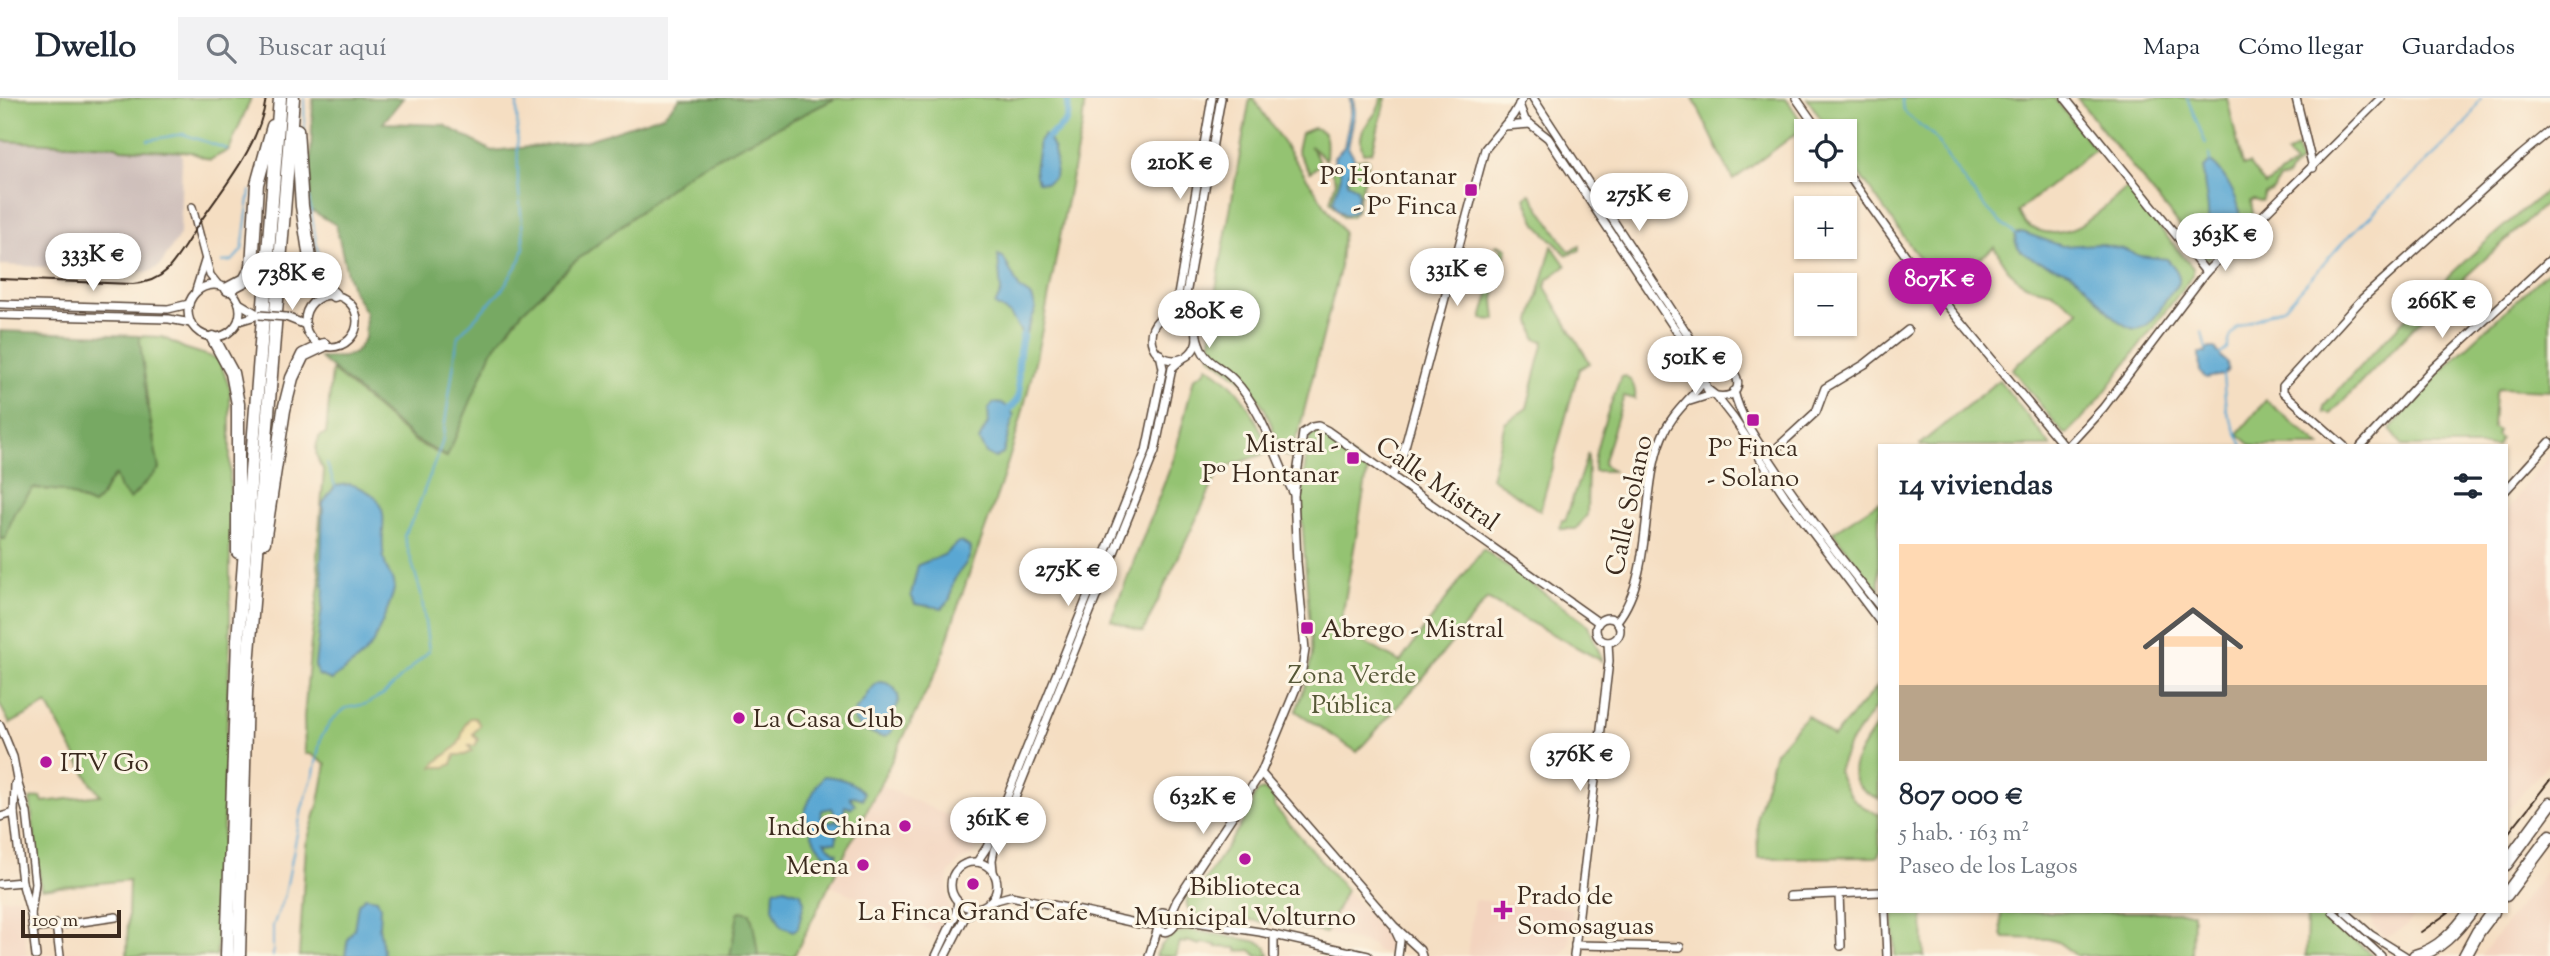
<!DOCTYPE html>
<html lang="es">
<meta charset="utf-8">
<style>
body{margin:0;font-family:"Sorts Mill Goudy",serif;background:#f2f2f3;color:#1f2937;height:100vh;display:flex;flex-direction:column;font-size:26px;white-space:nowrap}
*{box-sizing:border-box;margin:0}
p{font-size:23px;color:#747a83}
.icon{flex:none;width:38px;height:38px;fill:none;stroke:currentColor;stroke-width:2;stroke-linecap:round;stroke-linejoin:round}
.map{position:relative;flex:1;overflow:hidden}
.drawer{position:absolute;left:1878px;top:346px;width:630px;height:469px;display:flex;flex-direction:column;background:#fff;border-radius:0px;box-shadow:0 2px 5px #0004}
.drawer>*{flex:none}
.controls{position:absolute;left:1794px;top:21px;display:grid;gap:14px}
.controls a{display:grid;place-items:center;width:63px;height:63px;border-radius:0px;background:#fff;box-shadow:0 2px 5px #0004;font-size:35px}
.scale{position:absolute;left:21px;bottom:18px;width:100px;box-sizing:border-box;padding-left:7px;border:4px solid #3b2a1e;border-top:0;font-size:19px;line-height:24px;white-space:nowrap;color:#3b2a1e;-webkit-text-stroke:5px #fcf5e5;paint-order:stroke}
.price{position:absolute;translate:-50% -60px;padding:0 16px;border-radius:24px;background:#fff;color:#222;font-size:23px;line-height:46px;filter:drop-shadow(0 2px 4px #0008)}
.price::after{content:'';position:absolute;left:50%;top:42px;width:21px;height:16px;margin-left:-10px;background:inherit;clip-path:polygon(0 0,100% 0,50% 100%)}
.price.current{background:#b5179e;color:#fff}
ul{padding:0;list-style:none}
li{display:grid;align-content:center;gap:14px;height:371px;padding:0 21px}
li span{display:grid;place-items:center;height:217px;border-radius:0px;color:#555}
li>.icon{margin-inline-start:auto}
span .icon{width:126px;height:126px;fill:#fffc;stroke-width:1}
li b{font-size:30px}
h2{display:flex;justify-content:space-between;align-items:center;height:84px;padding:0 21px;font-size:30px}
header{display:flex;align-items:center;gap:42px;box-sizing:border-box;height:98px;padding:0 35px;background:#fff;border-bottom:2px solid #e0e1e3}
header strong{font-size:33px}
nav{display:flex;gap:38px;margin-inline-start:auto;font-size:24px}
.search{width:490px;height:63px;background:#f2f2f3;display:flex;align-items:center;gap:18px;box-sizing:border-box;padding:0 24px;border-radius:0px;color:#747a83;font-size:26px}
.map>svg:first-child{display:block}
.built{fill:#f3d4bf}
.industrial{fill:#cfc0bb}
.green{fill:#94c372;stroke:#687648;stroke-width:2}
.forest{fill:#77a964;stroke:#596a41;stroke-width:2}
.sand{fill:#eeda9e;stroke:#94825e;stroke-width:2}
.water{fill:#5aa7d3;stroke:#4a6878;stroke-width:2}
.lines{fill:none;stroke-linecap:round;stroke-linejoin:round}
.stream{stroke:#5aa7d3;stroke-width:2}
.canal{stroke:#5aa7d3;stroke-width:7}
.street-casing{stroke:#574537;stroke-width:10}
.highway-casing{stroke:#574537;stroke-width:15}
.street{stroke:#fff;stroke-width:7}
.highway{stroke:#fff;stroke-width:12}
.tram{stroke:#3b2a1e;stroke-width:2}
.street-bridge-casing{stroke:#574537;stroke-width:10;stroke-linecap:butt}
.street-bridge{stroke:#fff;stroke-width:7}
.poi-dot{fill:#b5179e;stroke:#fcf5e5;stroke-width:2.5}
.labels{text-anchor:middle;stroke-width:6;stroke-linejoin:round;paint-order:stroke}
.poi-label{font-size:26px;fill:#3b2a1e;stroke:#fcf5e5;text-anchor:end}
.street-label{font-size:26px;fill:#3b2a1e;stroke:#fcf5e5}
.park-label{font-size:26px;fill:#565837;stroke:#fcf5e5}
</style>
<header>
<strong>Dwello</strong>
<div class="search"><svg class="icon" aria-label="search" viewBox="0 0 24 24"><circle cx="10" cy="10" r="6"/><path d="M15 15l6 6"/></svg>Buscar aquí</div>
<nav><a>Mapa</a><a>Cómo llegar</a><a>Guardados</a></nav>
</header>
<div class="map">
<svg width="2550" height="858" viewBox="0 0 2550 858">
<rect width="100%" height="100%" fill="#fcf5e5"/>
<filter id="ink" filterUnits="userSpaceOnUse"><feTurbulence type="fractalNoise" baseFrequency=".0143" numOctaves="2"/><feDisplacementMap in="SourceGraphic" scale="14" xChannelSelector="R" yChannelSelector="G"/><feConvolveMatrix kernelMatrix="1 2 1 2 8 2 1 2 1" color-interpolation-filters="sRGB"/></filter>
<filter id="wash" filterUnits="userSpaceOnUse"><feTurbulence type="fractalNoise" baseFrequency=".00686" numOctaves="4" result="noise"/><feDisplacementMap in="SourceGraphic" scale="28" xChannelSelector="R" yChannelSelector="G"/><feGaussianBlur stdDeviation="1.57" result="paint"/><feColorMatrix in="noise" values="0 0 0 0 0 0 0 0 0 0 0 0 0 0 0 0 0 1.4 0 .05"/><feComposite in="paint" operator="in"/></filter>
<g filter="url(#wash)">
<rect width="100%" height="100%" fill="#f5dec2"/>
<g class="built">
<polygon points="2550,356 2550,663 2506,714 2506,413"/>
<polygon points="878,686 985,734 973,757 959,764 949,775 947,787 950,811 938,836 829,787"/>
<polygon points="2550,767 2550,858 2481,858"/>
<polygon points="1346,792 1382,832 1387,833 1394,840 1396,847 1392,853 1384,855 1377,854 1373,847 1326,835"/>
<polygon points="20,799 27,858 0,858 0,801"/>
<polygon points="1474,802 1573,810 1569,848 1561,858 1467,858"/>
<polygon points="2368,814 2419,814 2404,830 2385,840 2374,829 2371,818"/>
</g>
<polygon class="industrial" points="0,43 116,48 121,51 180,54 182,59 180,137 160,168 149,174 0,167"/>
<g class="green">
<polygon points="0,0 251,0 229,52 210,62 190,54 121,51 116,48 0,43"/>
<path d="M836,0H1085L1082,29C1061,123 1048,219 1023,312C1001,398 964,480 940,566L794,858H299L306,747L319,704L326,666L310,656H305L304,619L311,544L320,482L317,458L324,373C316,360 313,351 320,338L326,336L332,272L417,345L446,359L492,253L522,214L564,172L694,71Z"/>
<polygon points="1250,0 1253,0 1343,134 1339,175 1300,329 1289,359 1284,357 1264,309 1248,287 1210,258 1213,208"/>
<path d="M1381,0H1386L1372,54L1363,55C1353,26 1379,23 1381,0Z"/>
<polygon points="1693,0 1786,0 1805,29 1733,82"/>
<path d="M1807,0H2054L2095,51L2018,113C2021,123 2027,129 2037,132C2074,145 2100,112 2127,90L2193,170V177L2094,308L2067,336L2063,335L2012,271L2079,213L2052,194L2031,189L2020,183L2009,173L1994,149L1943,190L1914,153L1845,56L1844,33H1829Z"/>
<polygon points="2077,0 2227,0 2243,68 2249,66 2265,87 2294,66 2287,56 2297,49 2300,65 2292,71 2287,79 2278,82 2273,93 2265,95 2262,103 2254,101 2251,103 2253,116 2207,162"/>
<path d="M1313,30C1331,32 1326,48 1326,62L1310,48L1321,66L1310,74L1297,53L1301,35Z"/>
<polygon points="1366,60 1369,62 1356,114 1350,119 1343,119 1330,103 1336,83 1329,69 1335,66 1340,70 1341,79 1339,87 1354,114 1358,97 1347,85 1355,62"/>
<path d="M2550,90V102L2443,199L2331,316L2324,315V308C2394,229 2468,155 2550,90Z"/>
<polygon points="1529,96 1531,97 1569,153 1580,148 1580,152 1567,157 1536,126 1525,100"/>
<polygon points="1498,146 1507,150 1494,201 1496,222 1482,221 1502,150 1496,148"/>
<polygon points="1552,148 1566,168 1548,181 1545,189 1590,265 1579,271 1540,413 1491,380 1505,325 1527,310 1544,243 1536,241 1531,223"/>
<polygon points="2550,171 2550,292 2498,290 2495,296 2493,330 2498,333 2496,337 2500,341 2497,348 2403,348 2390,331 2437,277"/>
<path d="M139,238L162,239L184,250L219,261L230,291V542L220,817L216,858H127L129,782L41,791L30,701L41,699L43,704L101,697L92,687L47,606L10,626L0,607V441H5L14,415L33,390L62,393L93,407C105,398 103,391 112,381C124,367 141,357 155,345C147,310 144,274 139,238Z"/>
<path d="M1207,268C1241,287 1256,319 1270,354L1220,371L1143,534L1111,522L1174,360L1194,280L1204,274Z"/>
<path d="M1625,278C1633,283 1636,292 1635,301L1624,298L1603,366L1612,373H1594C1592,352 1613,300 1621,279Z"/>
<polygon points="1999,282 2051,348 1921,348 1920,346"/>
<polygon points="2266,302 2320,348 2252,348 2238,336"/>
<path d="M1316,335H1320L1368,370L1340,531L1400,564L1483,451L1588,527C1592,540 1599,550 1602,563L1487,501L1417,587L1357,654L1296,613L1306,585L1312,557L1301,407L1307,349L1311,337Z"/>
<polygon points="1588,355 1587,417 1576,431 1562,431 1560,429 1562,422 1565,423"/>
<polygon points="1879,404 1879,494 1833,434"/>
<path d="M1877,589V607L1848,648L1838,673C1846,696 1856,708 1879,716L1880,754L1877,759L1758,760L1757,718L1775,654L1807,617L1833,639Z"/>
<path d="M1879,624V701C1832,682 1860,654 1879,624Z"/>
<path d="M1264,692L1274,701V708L1346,792L1326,835L1211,815C1188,827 1175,797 1201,788L1252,710C1252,701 1254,693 1264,692Z"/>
<polygon points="1893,814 1923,814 1924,858 1895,858"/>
<polygon points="2001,814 2193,814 2192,858 2077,858 2058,844 2048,841 2004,840 2002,836"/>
<polygon points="2307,814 2323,814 2373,858 2306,858"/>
<path d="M1192,832L1259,844L1265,848L1270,858H1257L1251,852L1237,853V850L1216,849V847L1201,845L1200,847L1187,843L1186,845L1180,844L1176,858H1156C1162,841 1174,834 1192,832Z"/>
</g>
<g class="forest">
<polygon points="313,0 403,0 383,25 444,27 492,53 585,43 664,17 680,0 836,0 694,71 573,165 522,214 492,253 447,359 414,341 320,260 343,259 355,255 365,240 366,215 353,193 347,176 336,127 309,111"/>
<path d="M0,233L139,238L145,280L147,307L159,371L130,401L120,391L115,377C105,387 104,398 93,407L62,393L33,390L14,415L5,441H0Z"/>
<path d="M741,813L750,815C755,830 756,843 758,858H730L738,816Z"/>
</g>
<path class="sand" d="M470,620H475L480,627L473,636L478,642L475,648H469L472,653L465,657H455L452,666L445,669H433C439,658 451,656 458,646C464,637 462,627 470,620Z"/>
<g class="water">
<path d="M1350,0H1353L1355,14L1348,50C1361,63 1348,70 1347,85L1357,90L1358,97L1354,114L1345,117L1337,111L1333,103L1341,79L1340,70L1335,67L1334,59L1344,49L1351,13Z"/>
<path d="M1044,37C1056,46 1057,65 1055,79L1047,85L1038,84C1031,69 1040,59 1038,44Z"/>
<path d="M2210,64C2221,69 2241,104 2239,116C2237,127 2225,139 2215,145L2210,143C2206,133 2209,125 2208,115C2208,99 2202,87 2204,70Z"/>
<path d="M2022,134L2062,148L2098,146L2123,151L2140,158L2167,161C2172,166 2181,176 2179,184C2177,189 2172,192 2169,197C2162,208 2149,236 2131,230C2106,221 2095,190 2072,176C2055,165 2013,164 2015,136Z"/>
<polygon points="998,157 1003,159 1020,191 1032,199 1036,211 1024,239 1010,216 995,207 1001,194"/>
<polygon points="2210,250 2215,250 2221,259 2227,264 2228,272 2223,277 2206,280 2200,274 2199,255 2206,255 2206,252"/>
<path d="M993,305L1004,306L1014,317L1003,356L995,360L986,355L979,343C983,328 991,331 988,312Z"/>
<path d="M350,386C402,402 375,429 385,465C387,474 395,482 394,491C392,503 380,529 375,541C366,560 347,569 332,582L318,577L315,567L324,491L321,465L323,405L335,388Z"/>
<path d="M958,444H962L971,450C971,466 958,471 953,485C949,499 955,498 942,510L915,506L911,497L918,467L944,457Z"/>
<path d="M879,584C891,584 897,590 899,602L893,615L892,633L887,638L882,639L863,632L854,623L855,612C865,604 867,590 879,584Z"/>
<path d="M824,678C839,679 853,683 864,695L863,701L854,698L850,699L855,707L851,710L845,708L844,713L848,716L844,723L836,719L832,710L822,712L821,718C824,724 830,726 835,722L843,726L839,734L833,732L837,738L836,744L824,743L833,753L837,755L836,759L831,760C813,750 812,734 804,716C807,707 818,682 824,678Z"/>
<polygon points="784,790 801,795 804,804 798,830 793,833 781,828 773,810 774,792"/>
<polygon points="365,799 377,801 380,808 379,829 384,858 345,858 348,840 354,831 358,806"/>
</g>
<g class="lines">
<g class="stream">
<polyline points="304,0 305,59"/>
<path d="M1902,0C1902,6 1902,11 1906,15C1914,25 1928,30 1935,40C1957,75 1982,111 2015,136"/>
<polyline points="2187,0 2206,46"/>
<polyline points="148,42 183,36 227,51"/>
<polyline points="2209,55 2210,64"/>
<polyline points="306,85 321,171"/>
<polyline points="2213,156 2215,145"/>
<polyline points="222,164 232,163 242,152 250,93"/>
<polyline points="2202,234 2206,252"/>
<polyline points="2219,257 2227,251 2230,240 2237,229 2285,209 2341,146 2466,26 2481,0"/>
<polyline points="2223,277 2226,312 2243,348"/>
<polyline points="327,366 335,388"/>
<polyline points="273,858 273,828 285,796 302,710 314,675 321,639 332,622 346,610 366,606 384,596 429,553 421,495 404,438 416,414 442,345 458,238 501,193 521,161 524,149 518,83 517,0"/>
</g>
<g class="canal">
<path d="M1048,39C1065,26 1071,25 1067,0"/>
<path d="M1009,311C1025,297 1018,294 1018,276C1018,266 1020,246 1023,237"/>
</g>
</g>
</g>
<g filter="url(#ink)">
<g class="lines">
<g class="street-casing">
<g id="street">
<polyline points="1533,0 1696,249 1704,258 1717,265"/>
<polyline points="1796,0 1819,33"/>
<polyline points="2065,0 2206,174"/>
<polyline points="2296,0 2313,70"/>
<polyline points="1519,6 1525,22 1548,40 1701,270 1707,291 1716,298 1734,321 1785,398 1880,524"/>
<polyline points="1505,28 1530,26"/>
<polyline points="1844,71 1906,158 2064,348"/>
<polyline points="192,109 210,177 218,187"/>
<circle cx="214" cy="213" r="26"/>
<polyline points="196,192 205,163"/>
<circle cx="331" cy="223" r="26"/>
<polyline points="239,205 259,217"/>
<polyline points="0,206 168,211 189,206"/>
<circle cx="1174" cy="239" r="23"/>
<polyline points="0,217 169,221 191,225"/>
<polyline points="1166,217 1173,212 1178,197 1212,0"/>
<polyline points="286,219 306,227"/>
<polyline points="1189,221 1184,208 1221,0"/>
<polyline points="239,223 259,217"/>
<path d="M1197,239C1205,268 1216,263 1234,282C1264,313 1274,359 1294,396"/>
<path d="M1705,278C1721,236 1763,304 1716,298"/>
<path d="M1734,293C1741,323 1761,348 1778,374C1810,420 1844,465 1880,509"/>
<polyline points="1690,303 1712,296"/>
<polyline points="2068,348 2103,310 2206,174 2381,0"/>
<polyline points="2344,348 2283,294 2283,288 2362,201 2521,57 2550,33"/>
<polyline points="2361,348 2431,272 2550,162"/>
<polyline points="1768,358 1816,314 1825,290 1865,266 1908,232"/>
<polyline points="1392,378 1403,356 1485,51 1513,17 1523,0"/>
<polyline points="2506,392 2550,344"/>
<circle cx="1608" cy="532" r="12"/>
<path d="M1617,523C1654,477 1640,392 1662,339C1671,316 1690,302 1704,283"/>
<polyline points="0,627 13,659 18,686 27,715 35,785 31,816"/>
<polyline points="1261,675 1394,828 1420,852 1422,858"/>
<polyline points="15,686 14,715 22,784 31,816 36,858"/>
<polyline points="0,719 14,715"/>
<circle cx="974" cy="787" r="23"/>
<polyline points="977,764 987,749 1146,353 1163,270 1160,256"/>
<polyline points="993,773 992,762 994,752 1155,353 1172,270 1182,261"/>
<polyline points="0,786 22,784"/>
<polyline points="1839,796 1841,848"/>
<polyline points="1790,798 1880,794"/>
<polyline points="989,804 1011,798 1140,826 1156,827"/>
<polyline points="1885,814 1887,858"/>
<polyline points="2333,814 2381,858"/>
<polyline points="2345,814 2371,837 2405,858"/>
<polyline points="1171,816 1177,802 1261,675 1301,578 1305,552 1297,464 1294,397 1303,335 1312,329 1318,328 1328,333 1598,524"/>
<path d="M1171,816L1162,814C1154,819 1154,827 1161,833C1168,835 1174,832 1175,824"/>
<polyline points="1175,824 1188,823 1260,834 1368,858"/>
<polyline points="56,826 60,858"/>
<polyline points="33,831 116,819"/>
<polyline points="1395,832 1400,843 1398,858"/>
<polyline points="1274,837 1274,858"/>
<polyline points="1575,847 1680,849"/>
<polyline points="936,858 955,818 958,804"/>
<polyline points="945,858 965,819 977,811"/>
<polyline points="1149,858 1158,830"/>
<polyline points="1574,858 1609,563 1608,544"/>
</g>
</g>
<g class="highway-casing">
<g id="highway">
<polyline points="297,32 302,108 311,167 322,186 334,197"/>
<polyline points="228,191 245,182 252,169 257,86 273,28"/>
<polyline points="213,240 232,275 238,306 238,454"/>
<polyline points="264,444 284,312 292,280 303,257 324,247"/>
<polyline points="2506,766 2550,706"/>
<polyline points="2506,797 2550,738"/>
<polyline points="227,858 238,542 280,0"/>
<polyline points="239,858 246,593 293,0"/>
<path d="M2415,858C2439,852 2456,833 2470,814"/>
<polyline points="2465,858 2478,834 2493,814"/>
</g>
</g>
<use href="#street" class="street"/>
<use href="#highway" class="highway"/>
<g class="tram">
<path d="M0,181L133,186C146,185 158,181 167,172C179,159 188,142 198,127C224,88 260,48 266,0"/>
<polyline points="2506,738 2550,682"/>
<polyline points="2421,834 2449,814"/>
</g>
<g class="street-bridge-casing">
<polyline id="street-bridge" points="259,217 286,219"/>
</g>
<use href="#street-bridge" class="street-bridge"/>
</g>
</g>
<g class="poi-dot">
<rect x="1464" y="85" width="14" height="14" rx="3.5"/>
<rect x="1746" y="315" width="14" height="14" rx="3.5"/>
<rect x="1346" y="353" width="14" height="14" rx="3.5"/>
<rect x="1300" y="523" width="14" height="14" rx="3.5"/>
<circle cx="739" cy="620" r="7"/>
<circle cx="46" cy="664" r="7"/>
<circle cx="905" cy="728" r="7"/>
<circle cx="1245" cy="761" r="7"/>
<circle cx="863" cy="767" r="7"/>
<circle cx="973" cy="786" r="7"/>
<path d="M1499.5 801.5h7v7h7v7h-7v7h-7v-7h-7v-7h7z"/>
</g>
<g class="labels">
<g class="poi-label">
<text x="1457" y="86">Pº Hontanar<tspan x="1457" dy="30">- Pº Finca</tspan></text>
<text x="1339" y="354">Mistral -<tspan x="1339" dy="30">Pº Hontanar</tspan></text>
<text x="1753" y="358" text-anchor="middle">Pº Finca<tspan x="1753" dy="30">- Solano</tspan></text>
<text x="1321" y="539" text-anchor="start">Abrego - Mistral</text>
<text x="753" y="629" text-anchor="start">La Casa Club</text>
<text x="60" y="673" text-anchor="start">ITV Go</text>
<text x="891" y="737">IndoChina</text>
<text x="849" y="776">Mena</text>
<text x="1245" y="797" text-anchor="middle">Biblioteca<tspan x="1245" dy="30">Municipal Volturno</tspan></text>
<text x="1517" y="806" text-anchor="start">Prado de<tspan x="1517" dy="30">Somosaguas</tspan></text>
<text x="973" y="822" text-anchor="middle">La Finca Grand Cafe</text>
</g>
<g class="street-label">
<text transform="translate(1438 385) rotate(35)" y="9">Calle Mistral</text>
<text transform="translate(1628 407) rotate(-78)" y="9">Calle Solano</text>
</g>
<g class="park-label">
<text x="1352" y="585">Zona Verde<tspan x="1352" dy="30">Pública</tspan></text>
</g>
</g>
</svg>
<div class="controls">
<a><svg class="icon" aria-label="locate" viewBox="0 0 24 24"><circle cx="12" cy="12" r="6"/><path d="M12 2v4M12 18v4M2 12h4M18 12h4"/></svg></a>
<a>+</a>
<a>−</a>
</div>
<div class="scale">100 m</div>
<b class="price" style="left:1180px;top:103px">210K €</b>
<b class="price" style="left:1639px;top:135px">275K €</b>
<b class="price" style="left:2225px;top:175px">363K €</b>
<b class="price" style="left:93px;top:195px">333K €</b>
<b class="price" style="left:1457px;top:210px">331K €</b>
<b class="price" style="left:292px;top:214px">738K €</b>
<b class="price current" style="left:1940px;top:220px">807K €</b>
<b class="price" style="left:2442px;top:242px">266K €</b>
<b class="price" style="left:1209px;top:252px">280K €</b>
<b class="price" style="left:1695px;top:298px">501K €</b>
<b class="price" style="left:1068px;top:510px">275K €</b>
<b class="price" style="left:1580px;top:695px">376K €</b>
<b class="price" style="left:1203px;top:738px">632K €</b>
<b class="price" style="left:998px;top:759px">361K €</b>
<section class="drawer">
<h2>14 viviendas<svg class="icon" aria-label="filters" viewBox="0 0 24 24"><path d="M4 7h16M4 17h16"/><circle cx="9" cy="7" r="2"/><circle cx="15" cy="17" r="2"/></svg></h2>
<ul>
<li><span style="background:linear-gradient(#ffd9b3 65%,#b9a48a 0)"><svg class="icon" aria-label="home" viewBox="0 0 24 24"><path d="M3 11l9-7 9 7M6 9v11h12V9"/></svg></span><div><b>807 000 €</b><p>5 hab. · 163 m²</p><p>Paseo de los Lagos</p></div></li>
</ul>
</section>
</div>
